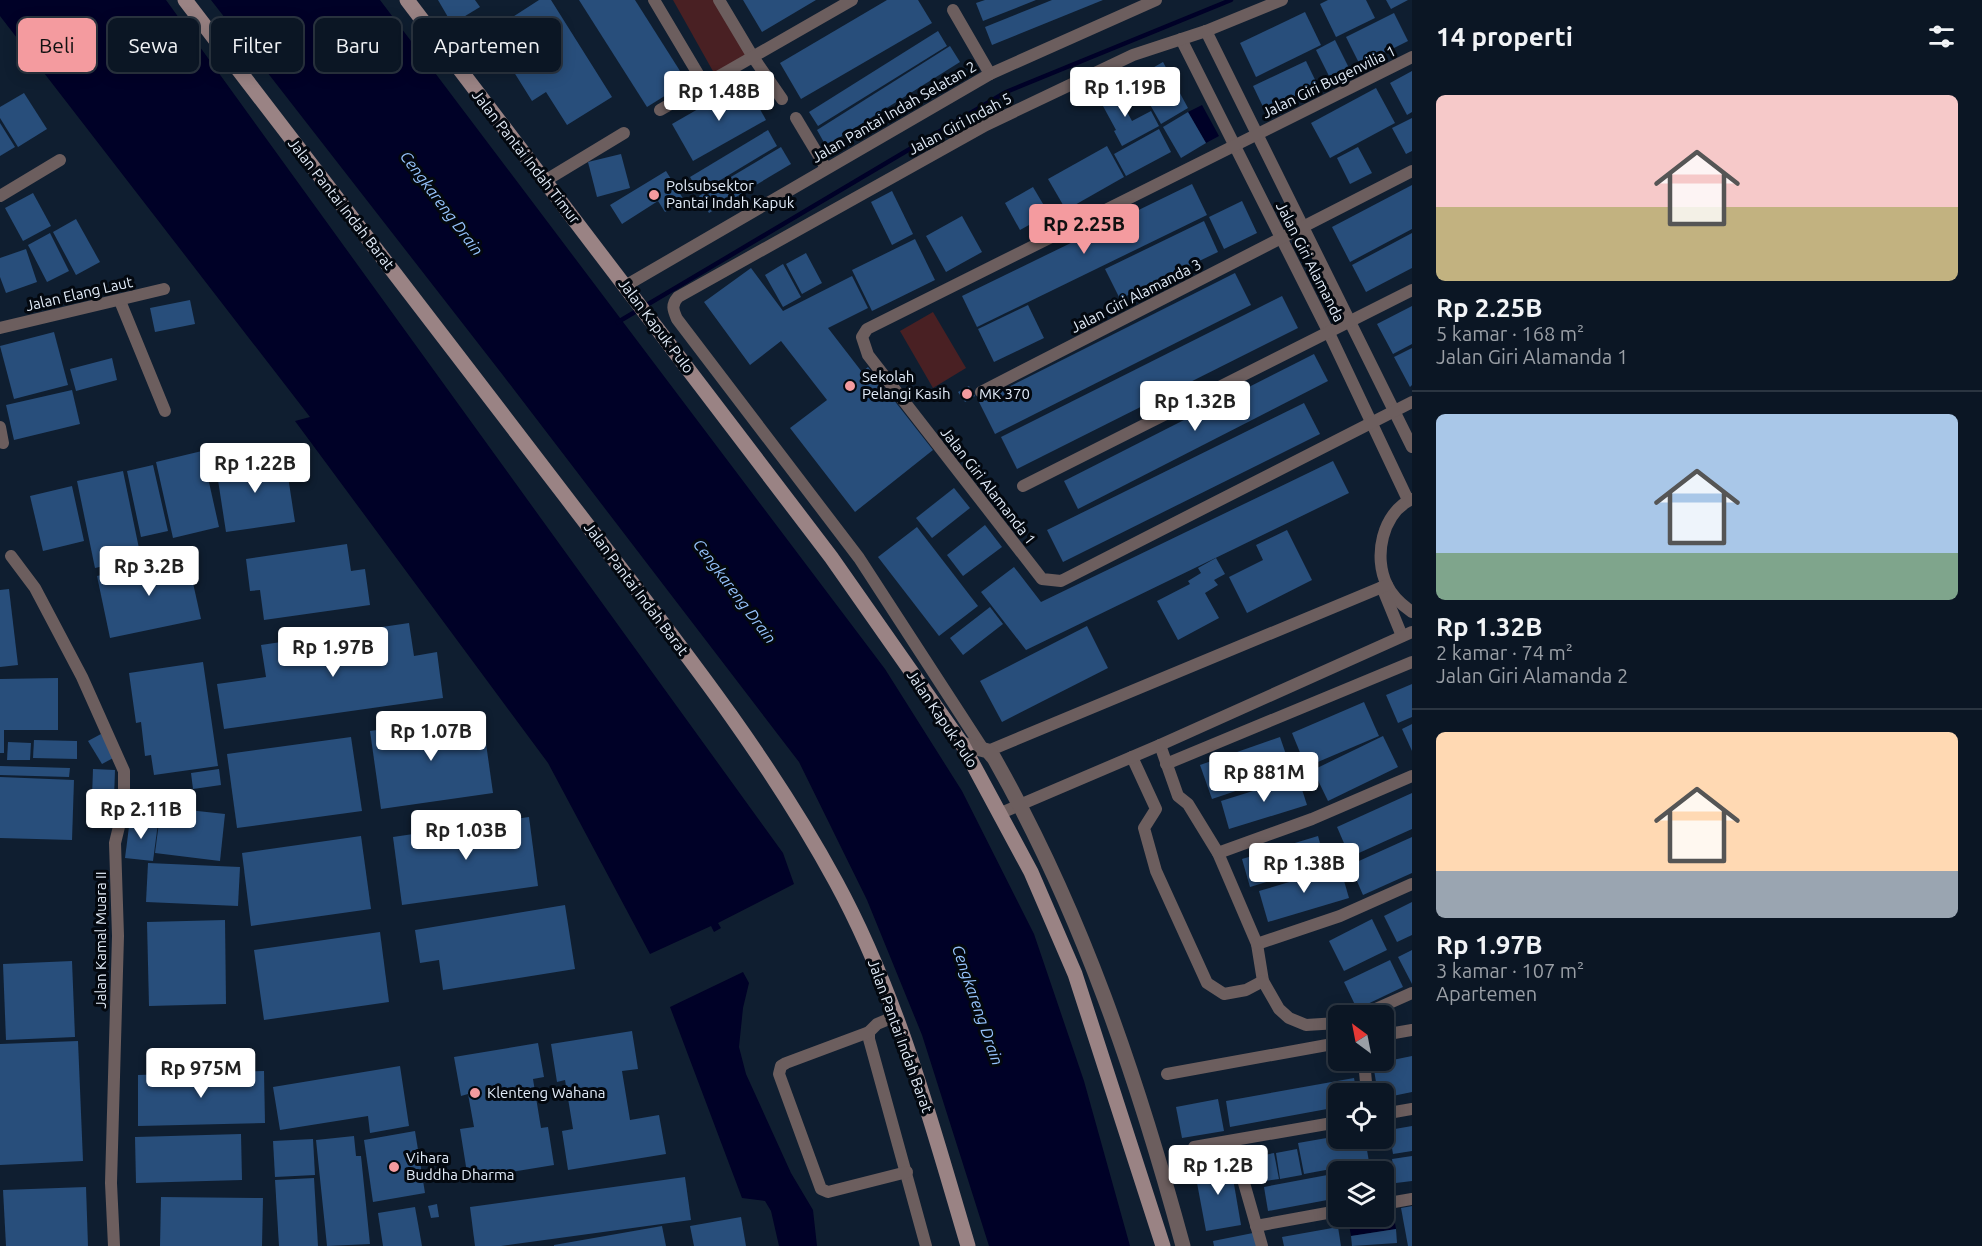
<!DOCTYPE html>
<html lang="id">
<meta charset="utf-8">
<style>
body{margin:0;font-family:Ubuntu,sans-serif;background:#192331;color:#f1f3f6;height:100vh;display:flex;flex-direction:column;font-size:22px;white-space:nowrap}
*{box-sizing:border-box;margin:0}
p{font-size:20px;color:#9a9fa6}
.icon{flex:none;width:33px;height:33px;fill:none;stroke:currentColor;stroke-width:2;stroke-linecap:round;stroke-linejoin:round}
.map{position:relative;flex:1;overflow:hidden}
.details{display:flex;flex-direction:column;background:#0b1624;width:570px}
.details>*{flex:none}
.top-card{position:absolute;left:18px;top:18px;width:570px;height:54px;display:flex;gap:12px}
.needle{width:39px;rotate:328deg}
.fabs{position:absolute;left:1328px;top:1005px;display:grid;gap:12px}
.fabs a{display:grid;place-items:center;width:66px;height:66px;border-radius:9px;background:#0b1624;box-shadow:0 3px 15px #0003,0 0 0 2px #2b3541;font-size:30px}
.price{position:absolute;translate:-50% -51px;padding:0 14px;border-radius:6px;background:#fff;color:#222;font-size:20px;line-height:39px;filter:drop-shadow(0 2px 3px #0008)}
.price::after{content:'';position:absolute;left:50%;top:36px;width:18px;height:14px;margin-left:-9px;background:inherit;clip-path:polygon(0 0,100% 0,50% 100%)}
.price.on{background:#f49b9f;color:#111}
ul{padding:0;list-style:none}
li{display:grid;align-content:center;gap:12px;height:318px;padding:0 24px}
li+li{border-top:2px solid #2b3541}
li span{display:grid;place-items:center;height:186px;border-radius:9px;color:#555}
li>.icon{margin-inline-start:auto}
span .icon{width:108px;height:108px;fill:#fffc;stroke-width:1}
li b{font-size:26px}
h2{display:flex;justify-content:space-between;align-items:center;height:72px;padding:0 24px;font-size:26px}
.tag{padding:0 21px;border-radius:9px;background:#0b1624;box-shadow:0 3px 15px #0003,0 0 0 2px #2b3541;font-size:21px;line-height:54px}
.tag.on{background:#f49b9f;color:#111}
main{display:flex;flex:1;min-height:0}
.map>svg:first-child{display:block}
.green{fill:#492023}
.water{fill:#000127}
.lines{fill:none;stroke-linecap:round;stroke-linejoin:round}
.stream{stroke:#000127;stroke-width:4.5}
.building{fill:#284e7b}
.minor{stroke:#6c5e5e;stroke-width:12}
.tertiary{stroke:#6c5e5e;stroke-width:15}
.secondary{stroke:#9a8384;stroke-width:15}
.poi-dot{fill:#f49b9f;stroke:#03080f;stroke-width:2}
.labels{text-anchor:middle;stroke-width:6;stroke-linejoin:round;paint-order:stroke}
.street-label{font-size:15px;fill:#e2ecf9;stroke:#03080f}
.poi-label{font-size:15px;fill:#e2ecf9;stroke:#03080f;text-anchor:start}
.water-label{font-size:16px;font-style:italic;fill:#96c3fc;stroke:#03080f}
</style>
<main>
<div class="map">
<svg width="1412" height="1246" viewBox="0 0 1412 1246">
<rect width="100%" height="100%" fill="#0f1e30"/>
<g class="green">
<polygon points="673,0 724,0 753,51 714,73"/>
<polygon points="933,312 966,368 933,388 900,331"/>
</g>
<g class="water">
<polygon points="0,0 166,0 783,853 794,884 718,923 721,928 714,932 711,926 650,954 548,763 295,421 310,417 0,16"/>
<polygon points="211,0 380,0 885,669 962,791 1034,934 1084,1081 1130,1246 989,1246 922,1035 867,900 799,762 502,374"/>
<polygon points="1202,105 1219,136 1206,143 1188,112"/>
<polygon points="743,972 749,983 743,1008 739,1047 746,1074 791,1173 813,1210 817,1246 779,1246 771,1211 765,1201 742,1198 670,1007"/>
<polygon points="1393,1212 1396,1229 1351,1236 1348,1219 1383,1216 1383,1214"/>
</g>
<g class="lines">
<polyline class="stream" points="618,322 1006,92 1231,0"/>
</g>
<g class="building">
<polygon points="438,0 475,0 480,7 452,24"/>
<polygon points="539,0 551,0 612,97 567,125 546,92 532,101 507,61 523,51 505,22"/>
<polygon points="579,0 635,0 687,82 647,107"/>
<polygon points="743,0 816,0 762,32"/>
<polygon points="887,0 918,0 932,23 801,99 780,63"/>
<polygon points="985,0 1036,0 983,21 976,3"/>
<polygon points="1052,0 1103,0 992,45 985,27"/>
<polygon points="1328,0 1366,0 1375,18 1336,37 1320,4"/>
<polygon points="1386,0 1408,0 1391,9"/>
<polygon points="1305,12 1321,45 1256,77 1240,43"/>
<polygon points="1394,13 1408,41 1360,65 1346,37"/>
<polygon points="938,31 947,46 818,126 809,112"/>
<polygon points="1335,40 1349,68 1330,78 1316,50"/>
<polygon points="950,46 960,62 826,146 817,130"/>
<polygon points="1306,61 1319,88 1266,113 1253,86"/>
<polygon points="1163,62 1188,108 1161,124 1135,78"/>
<polygon points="1412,71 1412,112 1407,115 1390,83"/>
<polygon points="745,82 766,120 693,161 672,124"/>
<polygon points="1113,86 1132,121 1151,111 1159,126 1122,146 1114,131 1116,130 1097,95"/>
<polygon points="1376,88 1395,123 1330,158 1311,123"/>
<polygon points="24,93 47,129 18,147 0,118 0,107"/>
<polygon points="1188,112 1206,143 1181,158 1163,127"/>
<polygon points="1412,118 1412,151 1406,154 1392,128"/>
<polygon points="0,123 15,147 0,156"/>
<polygon points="1159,129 1171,152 1126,176 1114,154"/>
<polygon points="768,130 777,146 699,193 690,177"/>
<polygon points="1107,146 1124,177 1066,210 1048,179"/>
<polygon points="781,147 791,164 709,213 699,196"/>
<polygon points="1358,147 1372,173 1350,184 1337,158"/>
<polygon points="621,154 630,188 597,197 588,162"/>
<polygon points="666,171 684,200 665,212 658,201 622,224 610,205"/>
<polygon points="1192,184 1207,215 977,327 962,296"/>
<polygon points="1412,185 1412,229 1350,262 1332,227"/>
<polygon points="1033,187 1049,214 1020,230 1005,203"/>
<polygon points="892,191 913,234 892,245 871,202"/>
<polygon points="33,193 51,226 23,241 5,208"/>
<polygon points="1242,201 1257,233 1224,249 1209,217"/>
<polygon points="962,216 982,252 946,272 926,236"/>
<polygon points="76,219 100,262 76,275 53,232"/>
<polygon points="1204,221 1218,252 1120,299 1105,269"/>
<polygon points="50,233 69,271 47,282 28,245"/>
<polygon points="1412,233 1412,268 1366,292 1352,265"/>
<polygon points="915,239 935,280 872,311 852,270"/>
<polygon points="26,249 37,282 6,293 0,277 0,258"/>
<polygon points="806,253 822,283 802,294 786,264"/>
<polygon points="783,264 801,297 783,307 765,275"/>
<polygon points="751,268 783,311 852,276 868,308 828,328 862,372 868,367 933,450 855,512 790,428 827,400 781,341 750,365 704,302"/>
<polygon points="1235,273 1251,305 995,434 979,402"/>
<polygon points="1282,296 1298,328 1017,469 1001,437"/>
<polygon points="190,300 195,324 155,332 150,308"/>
<polygon points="1028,305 1044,338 994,362 978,329"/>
<polygon points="1412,306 1412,344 1393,354 1377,324"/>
<polygon points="54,332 68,385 14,399 0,346"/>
<polygon points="1412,348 1412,385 1410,387 1394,357"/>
<polygon points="1314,354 1328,381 1078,509 1064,481"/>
<polygon points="112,358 117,380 76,391 70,369"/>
<polygon points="969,386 975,396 965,402 958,392"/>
<polygon points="72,390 80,424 14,440 6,405"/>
<polygon points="1304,403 1320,434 1063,562 1047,530"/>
<polygon points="202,451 219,527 173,538 156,462"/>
<polygon points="285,457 295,522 226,532 216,467"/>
<polygon points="1333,461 1349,493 1026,650 981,592 1014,567 1041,602"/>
<polygon points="153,465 168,531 141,537 127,471"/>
<polygon points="123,471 141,558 95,568 77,481"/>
<polygon points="72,486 84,541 43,551 30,496"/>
<polygon points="954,488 970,508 932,538 916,518"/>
<polygon points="985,525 1002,547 963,576 947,555"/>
<polygon points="917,527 978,606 939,636 878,557"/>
<polygon points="1287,530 1312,580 1247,613 1229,577 1263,560 1256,545"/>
<polygon points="347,544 351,571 365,569 370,605 264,620 260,590 250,591 246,559"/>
<polygon points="187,556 201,619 110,638 97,576"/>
<polygon points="1216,558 1225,574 1214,580 1218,585 1205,593 1219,618 1178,640 1157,601 1190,584 1188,581 1201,573 1198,568"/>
<polygon points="9,589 18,665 0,667 0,590"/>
<polygon points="990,607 1003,624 963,655 950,638"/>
<polygon points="409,623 414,656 437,652 443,698 224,729 217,684 266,677 261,645"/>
<polygon points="1087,626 1108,668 1002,722 980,681"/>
<polygon points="203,662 218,766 154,775 151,755 145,756 141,722 136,723 129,673"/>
<polygon points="58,678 58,730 4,730 4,753 0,753 0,679"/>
<polygon points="1412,684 1412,717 1398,723 1386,695"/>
<polygon points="1364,702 1379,736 1306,767 1292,733"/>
<polygon points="482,715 493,793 381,809 370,731"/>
<polygon points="1412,724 1412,751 1402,729"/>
<polygon points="101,734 115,757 102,764 88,741"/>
<polygon points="1383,736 1398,767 1328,801 1313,770"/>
<polygon points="351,737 362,811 237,828 227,754"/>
<polygon points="1280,737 1292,772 1212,799 1200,765"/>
<polygon points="34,740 77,741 77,759 33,758"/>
<polygon points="8,742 31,743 30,760 7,760"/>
<polygon points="0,766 70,768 69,777 0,775"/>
<polygon points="93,769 115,770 113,827 91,826"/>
<polygon points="219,769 221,785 193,789 191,773"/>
<polygon points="0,777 74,780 72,840 0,838"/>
<polygon points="1298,777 1307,805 1229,829 1221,801"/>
<polygon points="1412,793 1412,829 1350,857 1337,827"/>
<polygon points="161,807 225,814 220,861 155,853"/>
<polygon points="529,817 538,886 402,905 393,837"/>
<polygon points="130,819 158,823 153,861 125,858"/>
<polygon points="361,836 371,909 251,926 242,853"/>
<polygon points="1318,836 1326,864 1250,887 1242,859"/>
<polygon points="1412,837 1412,873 1363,895 1350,865"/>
<polygon points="148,863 240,867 238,906 146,902"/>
<polygon points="1340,867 1349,898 1268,922 1259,891"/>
<polygon points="1412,902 1412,935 1397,942 1384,916"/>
<polygon points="565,905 575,969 443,990 439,960 420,963 415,930"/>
<polygon points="1372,919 1387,950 1344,971 1329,941"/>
<polygon points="225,920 226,1004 149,1006 147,922"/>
<polygon points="380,932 389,1002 264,1020 254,950"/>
<polygon points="1412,950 1412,984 1398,957"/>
<polygon points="1390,960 1403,987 1357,1009 1344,982"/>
<polygon points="72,961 75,1037 6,1040 3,964"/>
<polygon points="632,1031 638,1069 622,1071 630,1120 659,1115 666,1154 568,1170 562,1131 573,1129 565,1080 557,1082 551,1044"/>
<polygon points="78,1041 83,1161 0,1165 0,1044"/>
<polygon points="538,1043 544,1077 533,1079 541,1128 548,1127 554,1165 468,1179 460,1129 474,1127 468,1094 461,1096 454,1057"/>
<polygon points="1412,1056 1412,1092 1383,1098 1383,1094 1378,1094 1373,1064"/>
<polygon points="400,1066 409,1126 370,1133 368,1116 280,1130 273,1087"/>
<polygon points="264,1071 265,1123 138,1126 138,1075"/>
<polygon points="1354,1078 1357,1094 1338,1094 1338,1107 1230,1127 1226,1101"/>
<polygon points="1218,1099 1224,1131 1182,1138 1176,1107"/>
<polygon points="1412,1126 1412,1151 1393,1154 1389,1130"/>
<polygon points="415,1131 425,1193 373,1202 364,1140"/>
<polygon points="241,1134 242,1180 136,1183 135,1137"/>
<polygon points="354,1136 356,1156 361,1156 370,1244 327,1246 316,1140"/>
<polygon points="1338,1136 1338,1138 1365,1138 1369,1162 1304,1174 1298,1143"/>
<polygon points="313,1139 315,1175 275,1177 273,1141"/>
<polygon points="1297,1149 1302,1175 1280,1179 1276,1153"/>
<polygon points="1274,1153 1279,1179 1259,1182 1255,1157"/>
<polygon points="1412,1156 1412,1181 1396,1183 1392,1159"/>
<polygon points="1230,1161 1241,1225 1206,1231 1194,1167"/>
<polygon points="1338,1173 1338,1198 1268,1211 1264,1187"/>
<polygon points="685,1177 691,1220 501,1246 475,1246 470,1207"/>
<polygon points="314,1178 318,1246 279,1246 275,1180"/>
<polygon points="86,1187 88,1246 6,1246 3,1190"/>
<polygon points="161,1197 263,1198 262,1246 160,1246"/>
<polygon points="437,1204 439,1217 431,1218 428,1206"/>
<polygon points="1412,1206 1412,1246 1408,1246 1401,1208"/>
<polygon points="415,1207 422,1246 383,1246 378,1213"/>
<polygon points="741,1217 746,1246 694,1246 690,1226"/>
<polygon points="662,1226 666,1246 554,1246 554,1245"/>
<polygon points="1338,1227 1341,1246 1284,1246 1282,1237"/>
<polygon points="1396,1229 1397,1243 1352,1246 1351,1236"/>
<polygon points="1258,1232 1260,1246 1214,1246 1213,1241"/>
</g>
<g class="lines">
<g class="minor">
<polyline points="654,0 704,84"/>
<polyline points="719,0 753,57 782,99"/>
<polyline points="953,10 990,74"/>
<polyline points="1206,31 1412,447"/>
<polyline points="1181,39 1329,333 1408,500"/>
<polyline points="1412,57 867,329 862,337 868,355 1042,579 1061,581 1412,402"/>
<polyline points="660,110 852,0"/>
<polyline points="796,118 826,168"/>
<polyline points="543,182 624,133"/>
<polyline points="0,196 60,160"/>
<polyline points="625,286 990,74 1156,0"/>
<polyline points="120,301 165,411"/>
<polyline points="0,328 164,289"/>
<polyline points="981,392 1412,171"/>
<polyline points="0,427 3,443"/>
<polyline points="1023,486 1412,290"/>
<path d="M1412,499C1382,513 1373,557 1387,585C1392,596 1402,605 1412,612"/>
<polyline points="11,556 35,588 82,677 124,771 124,806 115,843 118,936 111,1183 114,1246"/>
<polyline points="1382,587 1402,636"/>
<polyline points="1160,745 1178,796 1188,804 1218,853 1257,944 1263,981 1279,1009 1289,1018 1306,1025 1338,1023"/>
<path d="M983,749L859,558L677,319C673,310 671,305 678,297L986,125L1133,55L1206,31L1282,0"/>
<polyline points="988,751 1387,585"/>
<polyline points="1132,757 1156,809 1144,828 1156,871 1207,983 1224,994 1246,990 1263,981"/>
<polyline points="1166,764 1412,662"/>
<polyline points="1001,813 1160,745 1412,632"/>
<polyline points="1218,853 1312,819 1412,776"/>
<polyline points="1257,944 1340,916 1412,884"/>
<polyline points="896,1016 877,1024 869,1032 869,1039 926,1246"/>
<polyline points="1360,1016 1412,993"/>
<polyline points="869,1032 786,1063 781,1066 779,1074 821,1189 828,1192 907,1172"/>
<polyline points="1383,1035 1412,1030"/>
<polyline points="1364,1060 1367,1094"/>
<polyline points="1167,1074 1338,1043"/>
<polyline points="1383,1114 1412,1109"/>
<polyline points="1232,1141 1262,1246"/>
<polyline points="1194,1147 1338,1122"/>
<polyline points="1383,1204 1412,1199"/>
<polyline points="1256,1226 1338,1211"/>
</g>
<path class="tertiary" d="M962,744L988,751L994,758C1081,911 1137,1077 1183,1246"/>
<g class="secondary">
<path d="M185,0C312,166 439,332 566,497C661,622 761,744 836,882C898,996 931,1122 968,1246"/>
<polyline points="407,0 831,557 962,744 1031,872 1075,974 1163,1246"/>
</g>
</g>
<g class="poi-dot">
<circle cx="654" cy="195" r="6"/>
<circle cx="850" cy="386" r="6"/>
<circle cx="967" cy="394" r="6"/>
<circle cx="475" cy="1093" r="6"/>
<circle cx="394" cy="1167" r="6"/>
</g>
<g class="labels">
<g class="street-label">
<text transform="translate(1329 82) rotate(-26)" y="5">Jalan Giri Bugenvilia 1</text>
<text transform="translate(894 112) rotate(-30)" y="5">Jalan Pantai Indah Selatan 2</text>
<text transform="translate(960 124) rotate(-28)" y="5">Jalan Giri Indah 5</text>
<text transform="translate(526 157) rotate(52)" y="5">Jalan Pantai Indah Timur</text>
<text transform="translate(341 204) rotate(52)" y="5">Jalan Pantai Indah Barat</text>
<text transform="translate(1310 262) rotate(63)" y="5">Jalan Giri Alamanda</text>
<text transform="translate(79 294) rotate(-13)" y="5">Jalan Elang Laut</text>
<text transform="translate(1136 296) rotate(-27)" y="5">Jalan Giri Alamanda 3</text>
<text transform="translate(656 326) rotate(53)" y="5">Jalan Kapuk Pulo</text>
<text transform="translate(988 486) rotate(52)" y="5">Jalan Giri Alamanda 1</text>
<text transform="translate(636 589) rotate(53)" y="5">Jalan Pantai Indah Barat</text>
<text transform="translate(942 719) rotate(56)" y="5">Jalan Kapuk Pulo</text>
<text transform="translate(101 940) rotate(-90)" y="5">Jalan Kamal Muara II</text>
<text transform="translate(900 1036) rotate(70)" y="5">Jalan Pantai Indah Barat</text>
</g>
<g class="poi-label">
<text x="666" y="191">Polsubsektor<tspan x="666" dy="17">Pantai Indah Kapuk</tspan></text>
<text x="862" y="382">Sekolah<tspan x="862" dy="17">Pelangi Kasih</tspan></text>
<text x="979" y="399">MK 370</text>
<text x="487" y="1098">Klenteng Wahana</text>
<text x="406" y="1163">Vihara<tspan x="406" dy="17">Buddha Dharma</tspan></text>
</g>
<g class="water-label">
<text transform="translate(442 203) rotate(53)" y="6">Cengkareng Drain</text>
<text transform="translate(735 591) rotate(53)" y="6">Cengkareng Drain</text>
<text transform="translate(978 1005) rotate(71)" y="6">Cengkareng Drain</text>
</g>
</g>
</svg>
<div class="fabs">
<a><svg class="needle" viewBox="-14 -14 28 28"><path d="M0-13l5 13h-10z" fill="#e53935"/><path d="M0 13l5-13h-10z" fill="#9a9fa6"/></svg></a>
<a><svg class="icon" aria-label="locate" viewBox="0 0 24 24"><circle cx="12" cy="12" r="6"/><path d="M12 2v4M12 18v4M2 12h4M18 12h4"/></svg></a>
<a><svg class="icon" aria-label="layers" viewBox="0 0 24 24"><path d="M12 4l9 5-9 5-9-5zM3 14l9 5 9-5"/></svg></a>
</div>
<b class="price" style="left:1125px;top:118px">Rp 1.19B</b>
<b class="price" style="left:719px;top:122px">Rp 1.48B</b>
<b class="price on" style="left:1084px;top:255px">Rp 2.25B</b>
<b class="price" style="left:1195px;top:432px">Rp 1.32B</b>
<b class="price" style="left:255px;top:494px">Rp 1.22B</b>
<b class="price" style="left:149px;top:597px">Rp 3.2B</b>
<b class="price" style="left:333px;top:678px">Rp 1.97B</b>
<b class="price" style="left:431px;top:762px">Rp 1.07B</b>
<b class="price" style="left:1264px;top:803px">Rp 881M</b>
<b class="price" style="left:141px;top:840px">Rp 2.11B</b>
<b class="price" style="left:466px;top:861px">Rp 1.03B</b>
<b class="price" style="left:1304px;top:894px">Rp 1.38B</b>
<b class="price" style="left:201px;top:1099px">Rp 975M</b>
<b class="price" style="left:1218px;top:1196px">Rp 1.2B</b>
<div class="top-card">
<a class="tag on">Beli</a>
<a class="tag">Sewa</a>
<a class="tag">Filter</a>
<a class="tag">Baru</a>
<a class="tag">Apartemen</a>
</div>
</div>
<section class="details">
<h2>14 properti<svg class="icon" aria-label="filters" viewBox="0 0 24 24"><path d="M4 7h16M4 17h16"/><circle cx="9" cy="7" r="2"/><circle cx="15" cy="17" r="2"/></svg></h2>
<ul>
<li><span style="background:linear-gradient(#f6c9c9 60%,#c2b280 0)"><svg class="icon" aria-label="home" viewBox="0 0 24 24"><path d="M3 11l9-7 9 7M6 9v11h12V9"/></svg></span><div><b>Rp 2.25B</b><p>5 kamar · 168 m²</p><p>Jalan Giri Alamanda 1</p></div></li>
<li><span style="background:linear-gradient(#a9c7e8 75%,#7fa58c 0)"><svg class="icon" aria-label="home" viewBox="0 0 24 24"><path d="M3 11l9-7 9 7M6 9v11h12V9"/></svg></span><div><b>Rp 1.32B</b><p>2 kamar · 74 m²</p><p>Jalan Giri Alamanda 2</p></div></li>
<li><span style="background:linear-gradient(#ffd9b3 75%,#9aa5b1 0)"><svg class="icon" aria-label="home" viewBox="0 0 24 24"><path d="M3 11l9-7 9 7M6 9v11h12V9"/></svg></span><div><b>Rp 1.97B</b><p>3 kamar · 107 m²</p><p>Apartemen</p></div></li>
</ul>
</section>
</main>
